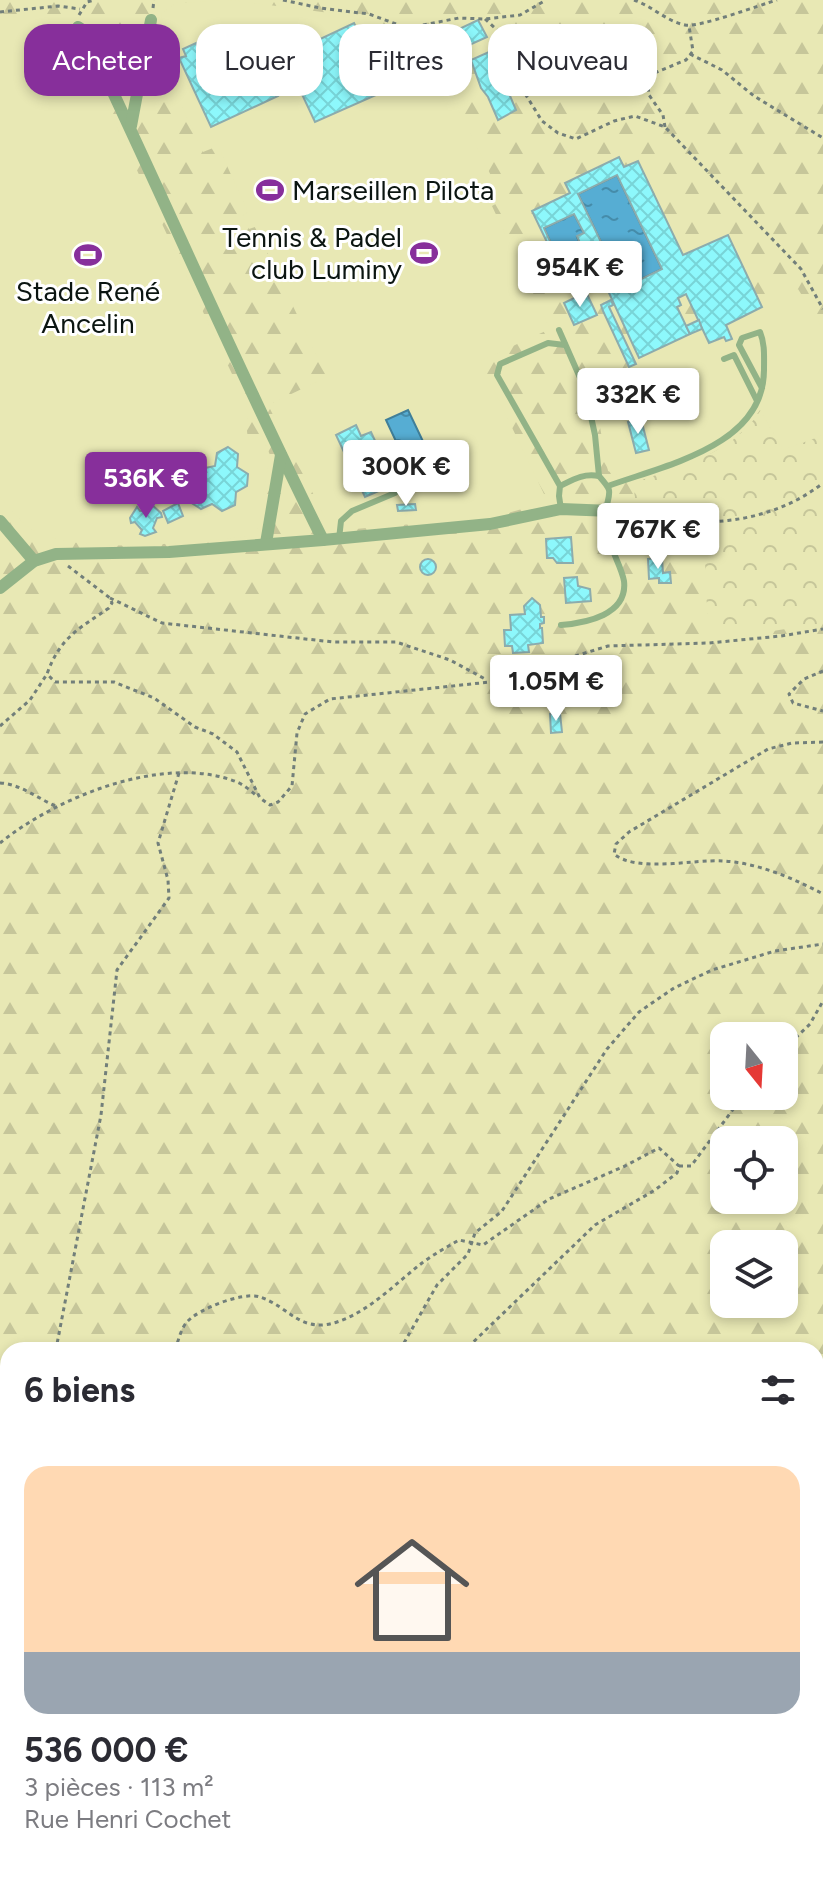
<!DOCTYPE html>
<html lang="fr">
<meta charset="utf-8">
<style>
body{margin:0;font-family:Figtree,sans-serif;background:#f2f2f3;color:#2b2b33;height:100vh;display:flex;flex-direction:column;font-size:30px;white-space:nowrap}
*{box-sizing:border-box;margin:0}
p{font-size:26px;color:#7c7c81}
.icon{flex:none;width:44px;height:44px;fill:none;stroke:currentColor;stroke-width:2;stroke-linecap:round;stroke-linejoin:round}
.map{position:relative;flex:1;overflow:hidden}
.details{position:absolute;left:0px;top:1342px;width:824px;height:538px;display:flex;flex-direction:column;background:#fff;border-radius:24px 24px 0 0;box-shadow:0 4px 12px #0003}
.details>*{flex:none}
.banner{position:absolute;left:24px;top:24px;width:776px;height:72px;display:flex;gap:16px}
.needle{width:52px;rotate:162deg}
.tools{position:absolute;left:710px;top:1022px;display:grid;gap:16px}
.tools a{display:grid;place-items:center;width:88px;height:88px;border-radius:16px;background:#fff;box-shadow:0 4px 12px #0003;font-size:40px}
.price{position:absolute;translate:-50% -68px;padding:0 18px;border-radius:8px;background:#fff;color:#222;font-size:26px;line-height:52px;filter:drop-shadow(0 2px 4px #0008)}
.price::after{content:'';position:absolute;left:50%;top:48px;width:24px;height:18px;margin-left:-12px;background:inherit;clip-path:polygon(0 0,100% 0,50% 100%)}
.price.active{background:#872f9b;color:#fff}
ul{padding:0;list-style:none}
li{display:grid;align-content:center;gap:16px;height:424px;padding:0 24px}
li span{display:grid;place-items:center;height:248px;border-radius:24px;color:#555}
li>.icon{margin-inline-start:auto}
span .icon{width:144px;height:144px;fill:#fffc;stroke-width:1}
li b{font-size:34px}
h2{display:flex;justify-content:space-between;align-items:center;height:96px;padding:0 24px;font-size:34px}
.chip{padding:0 28px;border-radius:24px;background:#fff;box-shadow:0 4px 12px #0003;font-size:28px;line-height:72px}
.chip.active{background:#872f9b;color:#fff}
.map>svg:first-child{display:block}
.forest{fill:url(#forest-firs);fill-rule:evenodd}
.park{fill:url(#park-crowns)}
.pitch{fill:#e8e8b4}
.water{fill:url(#water-ripples);stroke:#407f99;stroke-width:2}
.building{fill:url(#building-cross-hatch);stroke:#8cacad;stroke-width:2;fill-rule:evenodd}
.lines{fill:none;stroke-linecap:round;stroke-linejoin:round}
.path{stroke:#727f7a;stroke-width:3;stroke-dasharray:4 4;stroke-linecap:butt}
.service{stroke:#92b387;stroke-width:6}
.minor{stroke:#92b387;stroke-width:12}
.labels{text-anchor:middle;stroke-width:6;stroke-linejoin:round;paint-order:stroke}
.poi-label{font-size:28px;fill:#0b1511;stroke:#fff;text-anchor:start}
</style>
<div class="map">
<svg width="823" height="1879" viewBox="0 0 823 1879">
<defs>
<pattern id="forest-firs" width="22" height="20" patternUnits="userSpaceOnUse" patternTransform="scale(2)"><rect width="22" height="20" fill="#e8e8b4"/><path d="M5 1l3.5 6h-7zM16 11l3.5 6h-7z" fill="#c6c69a"/></pattern>
<pattern id="park-crowns" width="20" height="18" patternUnits="userSpaceOnUse" patternTransform="scale(2)"><rect width="20" height="18" fill="#e8e8b4"/><path d="M2 6a3 3 0 1 1 6 0M12 15a3 3 0 1 1 6 0" fill="none" stroke="#c6c69a"/></pattern>
<pattern id="water-ripples" width="26" height="14" patternUnits="userSpaceOnUse" patternTransform="scale(2)"><rect width="26" height="14" fill="#56add3"/><path d="M2 4q2-2 4 0t4 0M15 11q2-2 4 0t4 0" fill="none" stroke="#458caa"/></pattern>
<pattern id="building-cross-hatch" width="8" height="8" patternUnits="userSpaceOnUse" patternTransform="scale(2)"><rect width="8" height="8" fill="#8df8fc"/><path d="M0 0l8 8M0 8l8-8" fill="none" stroke="#78d4d7"/></pattern>
</defs>
<rect width="100%" height="100%" fill="#edfef7"/>
<path class="forest" d="M0,0H823V1879H0ZM724,1036H784V1096H724ZM724,1140H784V1200H724ZM724,1244H784V1304H724ZM8,1350H816V1872H8Z"/>
<path class="park" d="M761,410L783,450L823,435V623L755,634L708,635L704,536H640L633,483C683,464 730,456 761,410Z"/>
<g class="pitch">
<polygon points="232,0 345,15 389,27 404,35 419,39 424,47 427,46 503,200 492,206 550,329 480,361 545,496 543,503 494,517 332,531 268,405 327,377 255,227 249,229 242,216 248,212 218,146 203,152 156,51 162,13 176,3"/>
<path d="M66,18L246,404C250,417 244,427 249,440L262,436L270,455L256,536C192,540 94,558 35,531C22,525 10,508 0,497V21Z"/>
<path d="M798,289L823,329V435L783,450L760,410C730,456 683,465 633,483L628,473L620,476L608,471L592,383L635,364L634,361L639,358L702,329L709,343L724,337L727,341L732,338L726,325Z"/>
</g>
<g class="water">
<polygon points="617,175 662,269 623,288 578,194"/>
<polygon points="574,214 584,233 577,237 582,248 558,259 544,228"/>
<polygon points="408,410 430,456 408,467 386,420"/>
</g>
<g class="building">
<polygon points="478,20 487,37 465,47 457,30"/>
<polygon points="354,23 385,91 315,122 284,56"/>
<polygon points="246,27 278,96 211,127 179,58 186,56 183,49 196,43 199,49"/>
<polygon points="435,30 440,38 448,35 462,64 455,68 450,57 444,60 435,41 430,44 426,35"/>
<polygon points="491,51 516,110 498,120 488,97 481,88 471,60"/>
<path d="M619,157L624,167L638,161L683,255L728,235L762,307L726,325L732,339L726,341L724,337L709,343L686,294L678,298L681,305L677,307L690,334L639,358L609,293L608,290L614,287L593,243L556,261L532,211L570,193L565,183ZM617,175L662,269L623,288L578,194ZM574,214L584,233L577,236L582,248L558,259L544,228Z"/>
<polygon points="586,292 597,315 574,325 564,303"/>
<polygon points="611,300 613,305 609,307 636,364 629,367 603,311 601,305"/>
<polygon points="699,320 702,329 690,334 686,326"/>
<polygon points="641,419 649,450 636,453 628,422"/>
<polygon points="356,425 361,436 371,432 395,484 365,497 336,435"/>
<polygon points="228,447 238,454 237,467 248,474 247,486 236,492 235,505 222,511 212,504 201,509 190,502 191,490 181,482 182,470 193,464 206,471 205,468 215,466 217,453"/>
<polygon points="415,476 420,488 407,494 401,482"/>
<polygon points="178,503 183,516 168,523 163,511"/>
<polygon points="415,504 416,510 398,511 397,505"/>
<polygon points="152,505 161,513 162,517 157,518 153,528 156,532 145,536 140,534 142,530 135,522 131,523 130,518 137,507 140,511 149,510"/>
<polygon points="571,537 573,563 557,563 553,558 547,558 546,539"/>
<polygon points="662,558 663,573 670,572 671,583 659,583 659,578 649,579 648,559"/>
<circle cx="428" cy="567" r="8"/>
<polygon points="577,577 578,586 590,589 591,601 566,603 564,578"/>
<polygon points="532,598 540,605 541,617 544,617 544,623 540,624 540,628 542,628 543,643 528,645 529,652 513,653 512,646 505,646 504,630 511,630 510,615 525,614 524,606"/>
<polygon points="560,713 562,732 551,733 550,714"/>
</g>
<g class="lines">
<g class="path">
<polyline points="283,0 320,8 369,14 407,28 459,18 485,19 520,15 546,0"/>
<path d="M634,0C652,6 666,21 685,25C698,28 760,5 777,0"/>
<polyline points="153,8 154,0"/>
<polyline points="0,12 58,6 80,9"/>
<polyline points="79,15 87,2 95,0"/>
<polyline points="485,19 505,37 516,79 542,121 558,133 576,139 614,121 635,116 665,127 801,269 823,309"/>
<polyline points="690,54 722,70 754,96 823,138"/>
<polyline points="665,127 663,115 649,95 647,76 686,60 693,51 689,26"/>
<path d="M648,515C706,530 775,521 823,483"/>
<path d="M68,566L110,598L112,603L109,608C80,628 60,637 47,674L55,682H114L154,698L195,727L213,734L237,752L260,798L270,805L278,802L292,786L297,733L305,714L330,699L490,682L608,646L709,643L781,636L823,629"/>
<polyline points="110,598 162,623 333,642 396,642 450,660 487,680"/>
<polyline points="823,671 804,679 789,694 793,703 823,711"/>
<polyline points="0,726 30,700 47,674"/>
<path d="M823,742L792,743L768,749L629,832L616,844L614,854C637,873 694,859 723,861C758,863 793,878 823,894"/>
<path d="M0,783C21,784 38,799 58,807"/>
<path d="M0,843C57,797 164,753 237,782C244,785 251,791 257,796"/>
<polyline points="784,1049 810,1024 823,1001"/>
<polyline points="679,1166 691,1166 743,1096"/>
<polyline points="60,1350 57,1344 101,1115 117,970 169,898 168,880 158,843 179,773"/>
<path d="M175,1350C178,1342 181,1328 187,1322C198,1309 244,1291 260,1297C290,1307 300,1334 337,1322C370,1311 396,1283 422,1263C434,1254 447,1247 459,1240L483,1245L549,1199L625,1166L659,1148L679,1166L677,1173L655,1190L595,1225L465,1350"/>
<polyline points="400,1350 437,1285 468,1254 475,1233 502,1211 607,1049 639,1012 674,988 712,970 775,951 823,944"/>
<polyline points="0,1611 8,1602"/>
<polyline points="816,1802 823,1805"/>
<polyline points="816,1853 823,1839"/>
<polyline points="235,1872 242,1879"/>
<polyline points="41,1879 45,1872"/>
<polyline points="750,1879 755,1872"/>
<polyline points="804,1879 807,1872"/>
</g>
<g class="service">
<polyline points="559,330 585,389 595,435 599,476"/>
<polyline points="724,359 734,355 757,401"/>
<polyline points="560,486 497,375 500,364 548,343 565,345"/>
<path d="M608,486C665,465 765,446 764,369C764,356 765,344 760,332L742,338L739,345L762,388"/>
<polyline points="339,539 341,521 352,511 395,493"/>
<path d="M561,625C586,623 628,615 624,581C621,565 610,550 608,533C607,526 605,516 606,509C610,490 613,492 599,476C584,473 574,479 560,486L559,496L561,509"/>
</g>
<g class="minor">
<path d="M78,27L84,31C165,200 239,373 323,540"/>
<polyline points="131,126 151,20"/>
<polyline points="0,521 34,561"/>
<polyline points="266,543 281,455"/>
<polyline points="0,588 34,561 56,554 169,552 323,540 490,524 561,509 637,512"/>
</g>
</g>
<defs>
<g id="stadium-bare" transform="scale(2.16)"><path d="M0-5a6.5 5 0 1 0 0 10a6.5 5 0 1 0 0-10ZM-3.5-1.8h7v3.6h-7Z" fill="#872f9b" stroke="#fff" stroke-width="2.5" paint-order="stroke"/></g>
</defs>
<g fill-rule="evenodd">
<use href="#stadium-bare" x="270" y="190"/>
<use href="#stadium-bare" x="424" y="253"/>
<use href="#stadium-bare" x="88" y="255"/>
</g>
<g class="labels">
<g class="poi-label">
<text x="292" y="200">Marseillen Pilota</text>
<text x="402" y="247" text-anchor="end">Tennis &amp; Padel<tspan x="402" dy="32">club Luminy</tspan></text>
<text x="88" y="301" text-anchor="middle">Stade René<tspan x="88" dy="32">Ancelin</tspan></text>
</g>
</g>
</svg>
<div class="tools">
<a><svg class="needle" viewBox="-14 -14 28 28"><path d="M0-13l5 13h-10z" fill="#e53935"/><path d="M0 13l5-13h-10z" fill="#7c7c81"/></svg></a>
<a><svg class="icon" aria-label="locate" viewBox="0 0 24 24"><circle cx="12" cy="12" r="6"/><path d="M12 2v4M12 18v4M2 12h4M18 12h4"/></svg></a>
<a><svg class="icon" aria-label="layers" viewBox="0 0 24 24"><path d="M12 4l9 5-9 5-9-5zM3 14l9 5 9-5"/></svg></a>
</div>
<b class="price" style="left:580px;top:309px">954K €</b>
<b class="price" style="left:638px;top:436px">332K €</b>
<b class="price" style="left:406px;top:508px">300K €</b>
<b class="price active" style="left:146px;top:520px">536K €</b>
<b class="price" style="left:658px;top:571px">767K €</b>
<b class="price" style="left:556px;top:723px">1.05M €</b>
<div class="banner">
<a class="chip active">Acheter</a>
<a class="chip">Louer</a>
<a class="chip">Filtres</a>
<a class="chip">Nouveau</a>
</div>
<section class="details">
<h2>6 biens<svg class="icon" aria-label="filters" viewBox="0 0 24 24"><path d="M4 7h16M4 17h16"/><circle cx="9" cy="7" r="2"/><circle cx="15" cy="17" r="2"/></svg></h2>
<ul>
<li><span style="background:linear-gradient(#ffd9b3 75%,#9aa5b1 0)"><svg class="icon" aria-label="home" viewBox="0 0 24 24"><path d="M3 11l9-7 9 7M6 9v11h12V9"/></svg></span><div><b>536 000 €</b><p>3 pièces · 113 m²</p><p>Rue Henri Cochet</p></div></li>
</ul>
</section>
</div>
